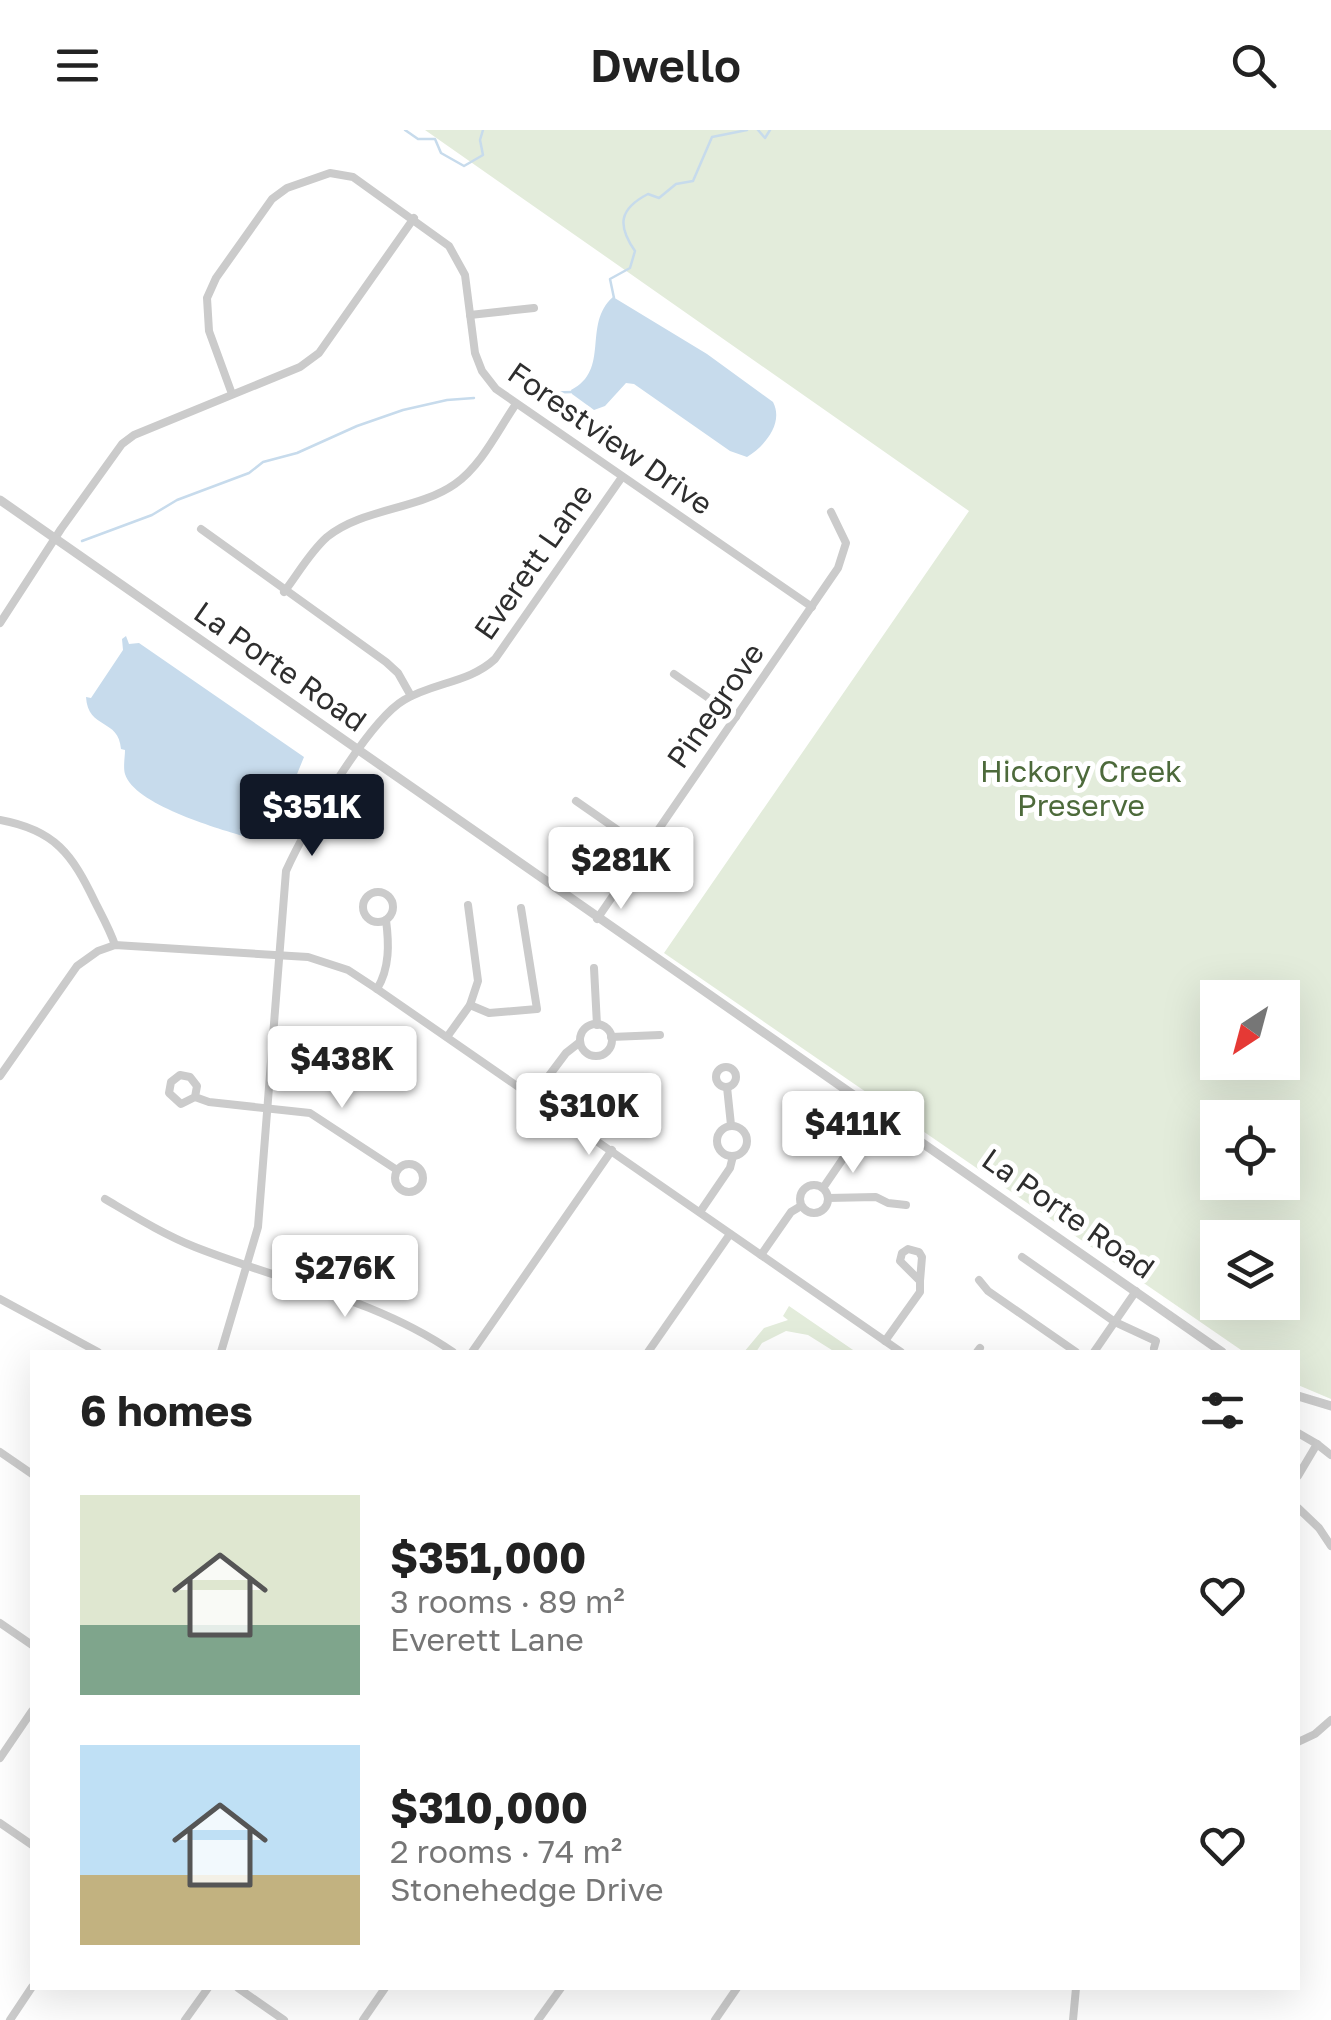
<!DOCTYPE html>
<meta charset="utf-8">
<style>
body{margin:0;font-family:"Golos Text",sans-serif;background:#f6f6f6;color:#222;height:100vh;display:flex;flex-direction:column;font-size:38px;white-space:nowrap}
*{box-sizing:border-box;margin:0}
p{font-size:32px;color:#767676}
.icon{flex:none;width:55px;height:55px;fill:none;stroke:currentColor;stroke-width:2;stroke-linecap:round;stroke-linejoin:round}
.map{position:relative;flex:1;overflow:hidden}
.details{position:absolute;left:30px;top:1220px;width:1270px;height:640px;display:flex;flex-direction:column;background:#fff;border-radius:0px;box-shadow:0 10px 40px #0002}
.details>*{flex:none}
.needle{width:65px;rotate:216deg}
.controls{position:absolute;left:1200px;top:850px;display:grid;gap:20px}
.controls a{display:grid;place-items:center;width:100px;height:100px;border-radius:0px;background:#fff;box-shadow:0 10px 40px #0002;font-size:50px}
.price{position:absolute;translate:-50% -85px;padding:0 22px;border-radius:10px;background:#fff;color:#222;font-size:32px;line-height:65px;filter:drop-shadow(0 2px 5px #0008)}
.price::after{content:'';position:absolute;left:50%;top:60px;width:30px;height:22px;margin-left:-15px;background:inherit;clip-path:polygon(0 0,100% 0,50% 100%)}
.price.on{background:#111827;color:#fff}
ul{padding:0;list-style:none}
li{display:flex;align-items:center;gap:30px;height:250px;padding:0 50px}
li span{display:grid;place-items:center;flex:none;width:280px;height:200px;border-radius:0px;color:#555}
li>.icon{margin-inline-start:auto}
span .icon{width:120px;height:120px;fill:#fffc;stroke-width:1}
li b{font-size:42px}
h2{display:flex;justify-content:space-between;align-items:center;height:120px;padding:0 50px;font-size:42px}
header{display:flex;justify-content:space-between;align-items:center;height:130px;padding:0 50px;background:#fff;font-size:45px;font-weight:600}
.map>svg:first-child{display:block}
.green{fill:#e3ecdb;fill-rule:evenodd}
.water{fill:#c7dbec}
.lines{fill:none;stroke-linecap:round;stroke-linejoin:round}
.stream{stroke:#c7dbec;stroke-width:2.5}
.minor{stroke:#cbcbcb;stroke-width:8}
.tertiary{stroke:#cbcbcb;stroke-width:9}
.labels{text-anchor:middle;stroke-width:10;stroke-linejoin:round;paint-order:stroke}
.street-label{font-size:30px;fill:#2e2e2e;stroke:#fff}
.park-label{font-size:30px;fill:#4d6a3b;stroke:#fff}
</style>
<header><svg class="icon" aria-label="menu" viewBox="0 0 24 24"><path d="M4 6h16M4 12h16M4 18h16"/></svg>Dwello<svg class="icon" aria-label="search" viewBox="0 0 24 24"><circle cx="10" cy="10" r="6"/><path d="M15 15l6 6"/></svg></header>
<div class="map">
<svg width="1331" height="1890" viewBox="0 0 1331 1890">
<rect width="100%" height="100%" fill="#fff"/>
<g class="green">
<path d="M425,0H1331V1269L1298,1255V1222H1244L664,823L969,381ZM1218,868H1282V932H1218ZM1218,988H1282V1052H1218ZM1218,1108H1282V1172H1218Z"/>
<polygon points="789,1176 856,1222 835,1222 808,1205 786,1201 762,1213 756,1222 744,1222 764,1198 788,1190 783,1186"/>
</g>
<g class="water">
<path d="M613,167L707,224L773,272C784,293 765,316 747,327L730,321L634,254L626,253L605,276L594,280L572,264L571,260C611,240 582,194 613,167Z"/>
<path d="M126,506L129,514L139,513L304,627L295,649L297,656L290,655L288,664L294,676L283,691L268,690L256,699L257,707L249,703L243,706C216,698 134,674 125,644C123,637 125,627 125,620L121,619C119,588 88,600 86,567L91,568L123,520L122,509Z"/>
</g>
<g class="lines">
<g class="stream">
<polyline points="405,0 418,9 435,9 441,23 464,36 483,25 480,10 483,0"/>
<polyline points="758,0 765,8 770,0"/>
<path d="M614,168L610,149L630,138L635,121C617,95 619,79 648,64L659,68L676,54L693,51L712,7L747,0"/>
<polyline points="538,263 572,262"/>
<polyline points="82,411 152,385 177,370 249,343 263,332 297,323 357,296 403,280 447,270 474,268"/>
</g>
<g class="minor">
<polyline points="470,185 534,178"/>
<polyline points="232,264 209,201 207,168 216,148 272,69 287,58 330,43 353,47 449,116 465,145 475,223 482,241 496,259 812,477"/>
<polyline points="201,399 386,532 398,543 411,566"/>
<path d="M284,462C298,444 310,422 327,407C363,378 418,380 455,354C482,335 498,300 516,274"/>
<polyline points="0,493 61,399 122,314 134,305 300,237 319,223 414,88"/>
<polyline points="674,544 736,587"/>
<polyline points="576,671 645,719"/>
<path d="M0,690C55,700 72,724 95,772C102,786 110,800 115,815"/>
<circle cx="378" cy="777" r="15"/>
<polyline points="597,789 838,438 846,413 831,382"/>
<polyline points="594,838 597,895"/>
<path d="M377,859C390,838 389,813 386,790"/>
<polyline points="470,875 489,883 537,879 521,778"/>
<circle cx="596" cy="910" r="16"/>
<polyline points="447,907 470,875 478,851 468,775"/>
<polyline points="611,907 660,905"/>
<circle cx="726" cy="947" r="10"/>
<polyline points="0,946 77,836 98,821 115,815 308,827 348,840 377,859 901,1222"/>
<polyline points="727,957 731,995"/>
<polyline points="195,967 197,956 190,947 180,945 171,952 169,963 181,974 195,967 209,972 310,983 397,1040"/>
<polyline points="533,967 566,923 580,912"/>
<circle cx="732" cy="1011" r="15"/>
<circle cx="409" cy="1048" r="14"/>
<circle cx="814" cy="1069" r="14"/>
<polyline points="823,1058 853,1014"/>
<polyline points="828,1068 876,1067 888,1073 906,1075"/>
<path d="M105,1069C134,1086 163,1104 195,1117C281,1151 376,1169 453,1222"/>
<polyline points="700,1082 730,1038 733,1026"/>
<polyline points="761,1125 791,1082 801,1076"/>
<polyline points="1022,1127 1115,1192 1156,1211 1154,1218"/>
<polyline points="979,1150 988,1161 1076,1222"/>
<polyline points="0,1169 98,1222"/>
<polyline points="885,1211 920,1162 920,1151 900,1131 902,1123 908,1119 919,1122 922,1127 920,1151"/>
<path d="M221,1222L258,1097L286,741C304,701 368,591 404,570C434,552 469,553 495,529L622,347"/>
<polyline points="472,1222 612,1020"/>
<polyline points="648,1222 730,1104"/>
<polyline points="977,1222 980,1218"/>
<polyline points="1094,1222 1136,1161"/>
<polyline points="1298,1303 1317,1314"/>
<polyline points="0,1322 32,1344"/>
<polyline points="1298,1346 1317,1314 1331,1325"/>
<polyline points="1298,1378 1319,1398 1331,1416"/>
<polyline points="0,1493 32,1515"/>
<polyline points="1298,1612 1315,1604 1331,1590"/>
<polyline points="0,1628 32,1581"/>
<polyline points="0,1693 32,1715"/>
<polyline points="238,1858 284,1890"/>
<polyline points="10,1890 32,1857"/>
<polyline points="185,1890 208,1858"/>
<polyline points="363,1890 385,1858"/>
<polyline points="538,1890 561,1858"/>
<polyline points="715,1890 737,1858"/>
<polyline points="1073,1890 1076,1858"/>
</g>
<g class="tertiary">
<polyline points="0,370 1222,1222"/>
<polyline points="1298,1266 1331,1276"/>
</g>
</g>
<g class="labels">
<g class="street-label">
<text transform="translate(610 309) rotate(35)" y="10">Forestview Drive</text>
<text transform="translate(534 432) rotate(-55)" y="10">Everett Lane</text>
<text transform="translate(280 537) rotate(35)" y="10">La Porte Road</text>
<text transform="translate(716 576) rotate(-55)" y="10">Pinegrove</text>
<text transform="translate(1068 1084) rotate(35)" y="10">La Porte Road</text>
</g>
<g class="park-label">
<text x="1081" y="652">Hickory Creek<tspan x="1081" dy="34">Preserve</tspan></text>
</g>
</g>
</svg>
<div class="controls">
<a><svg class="needle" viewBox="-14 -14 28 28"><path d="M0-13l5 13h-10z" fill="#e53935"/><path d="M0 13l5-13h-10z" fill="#767676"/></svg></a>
<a><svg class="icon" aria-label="locate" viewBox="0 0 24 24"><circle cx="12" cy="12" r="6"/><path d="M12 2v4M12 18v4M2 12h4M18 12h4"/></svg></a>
<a><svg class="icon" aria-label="layers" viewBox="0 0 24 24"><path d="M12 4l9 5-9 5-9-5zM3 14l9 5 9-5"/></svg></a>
</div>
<b class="price on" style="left:312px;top:729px">$351K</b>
<b class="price" style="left:621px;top:782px">$281K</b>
<b class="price" style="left:342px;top:981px">$438K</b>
<b class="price" style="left:589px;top:1028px">$310K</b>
<b class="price" style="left:853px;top:1046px">$411K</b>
<b class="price" style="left:345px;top:1190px">$276K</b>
<section class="details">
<h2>6 homes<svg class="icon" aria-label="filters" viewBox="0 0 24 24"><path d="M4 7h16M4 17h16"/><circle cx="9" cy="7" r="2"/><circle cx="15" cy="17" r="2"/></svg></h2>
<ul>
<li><span style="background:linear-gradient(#dfe7d0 65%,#7fa58c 0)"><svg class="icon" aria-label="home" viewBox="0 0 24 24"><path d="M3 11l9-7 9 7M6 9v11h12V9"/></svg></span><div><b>$351,000</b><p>3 rooms · 89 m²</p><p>Everett Lane</p></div><svg class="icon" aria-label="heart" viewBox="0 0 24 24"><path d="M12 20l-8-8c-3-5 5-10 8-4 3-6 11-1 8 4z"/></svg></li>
<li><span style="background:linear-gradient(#bfe0f5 65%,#c2b280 0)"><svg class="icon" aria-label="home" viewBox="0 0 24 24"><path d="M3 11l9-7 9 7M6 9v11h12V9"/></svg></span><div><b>$310,000</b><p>2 rooms · 74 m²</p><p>Stonehedge Drive</p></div><svg class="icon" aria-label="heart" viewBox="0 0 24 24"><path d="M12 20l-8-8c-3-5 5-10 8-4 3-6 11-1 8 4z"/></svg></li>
</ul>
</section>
</div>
